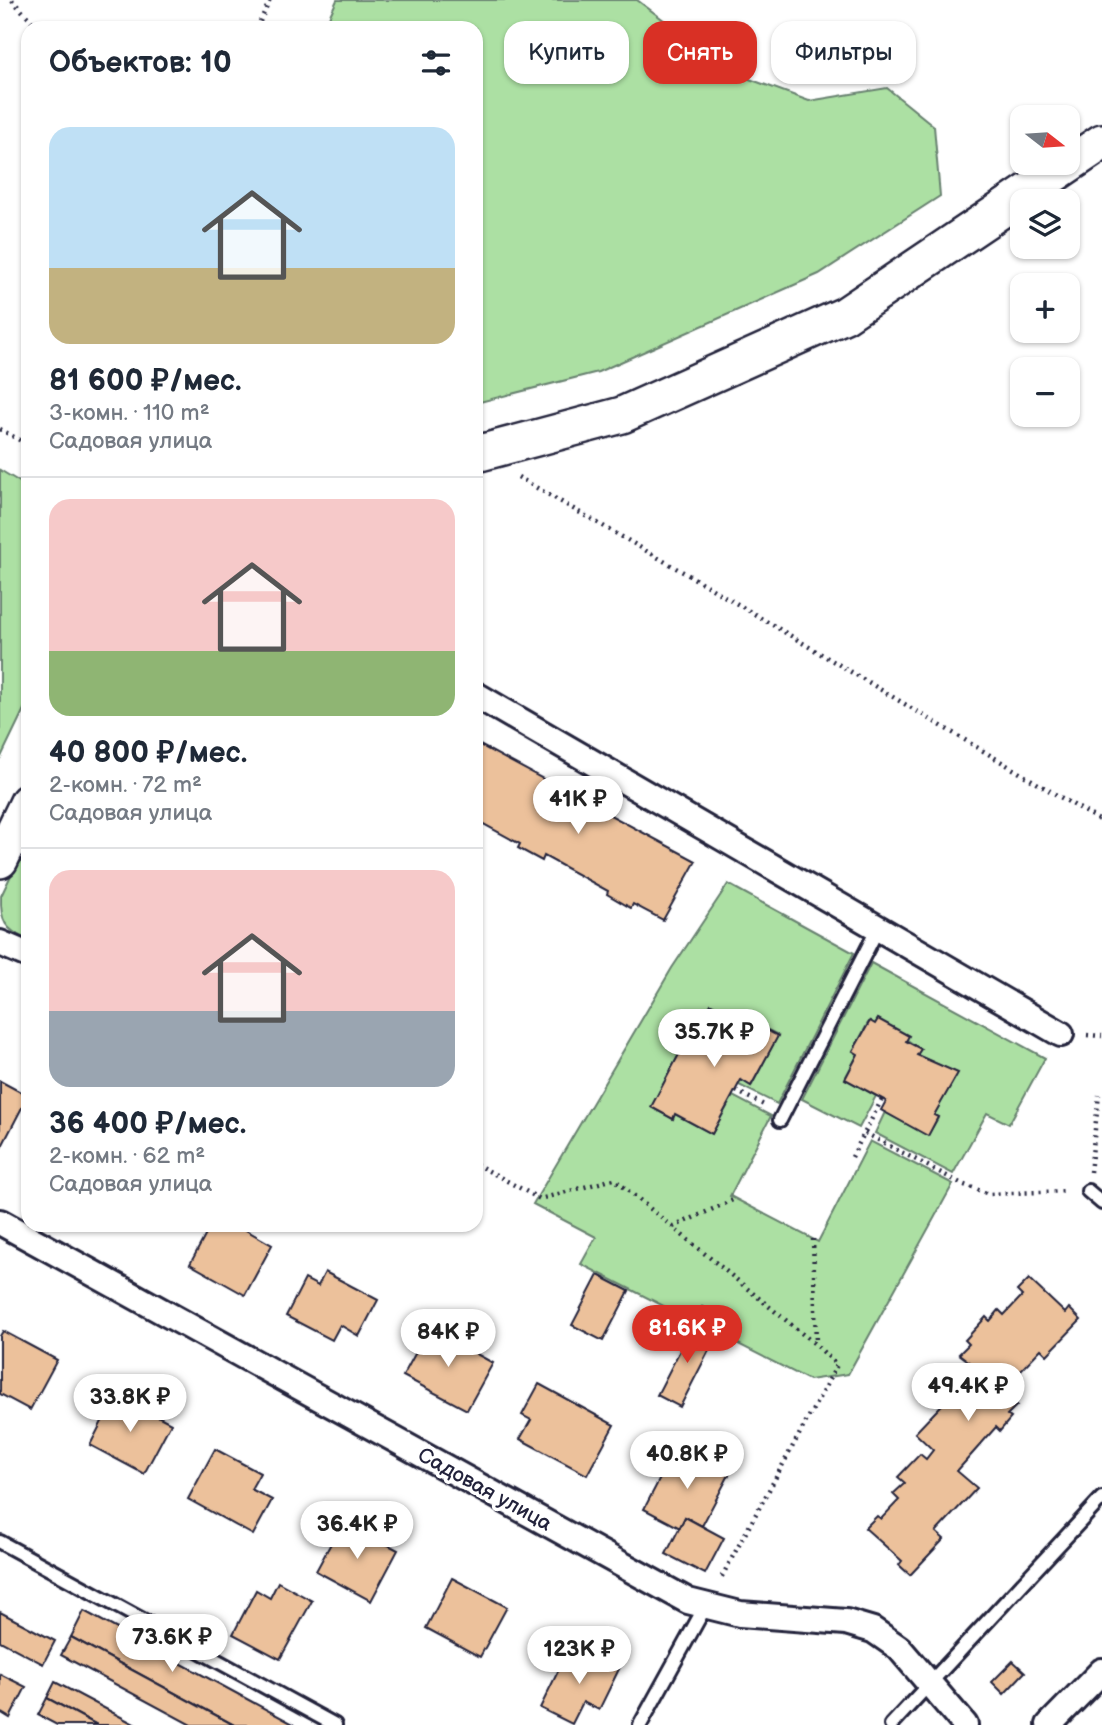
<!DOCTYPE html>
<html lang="ru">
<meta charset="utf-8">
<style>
body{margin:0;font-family:"Balsamiq Sans",sans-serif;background:#f2f2f3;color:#1f2937;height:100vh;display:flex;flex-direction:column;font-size:26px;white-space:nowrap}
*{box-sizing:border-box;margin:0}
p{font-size:23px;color:#747a83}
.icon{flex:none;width:38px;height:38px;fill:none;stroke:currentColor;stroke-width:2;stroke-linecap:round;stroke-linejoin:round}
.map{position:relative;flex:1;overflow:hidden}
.details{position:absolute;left:21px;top:21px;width:462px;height:1211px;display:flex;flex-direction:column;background:#fff;border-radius:21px;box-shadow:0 2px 5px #0004}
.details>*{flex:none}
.top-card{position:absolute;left:504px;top:21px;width:492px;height:63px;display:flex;gap:14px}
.needle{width:46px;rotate:107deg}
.tools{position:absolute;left:1010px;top:105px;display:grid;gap:14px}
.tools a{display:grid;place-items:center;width:70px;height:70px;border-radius:14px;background:#fff;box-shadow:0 2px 5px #0004;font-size:35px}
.price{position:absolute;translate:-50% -60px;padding:0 16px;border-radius:24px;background:#fff;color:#222;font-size:23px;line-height:46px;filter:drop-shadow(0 2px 4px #0008)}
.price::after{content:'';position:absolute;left:50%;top:42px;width:21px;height:16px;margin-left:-10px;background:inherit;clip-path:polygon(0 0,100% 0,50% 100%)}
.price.on{background:#d93025;color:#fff}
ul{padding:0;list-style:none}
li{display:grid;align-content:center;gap:14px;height:371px;padding:0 28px}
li+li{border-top:2px solid #e0e1e3}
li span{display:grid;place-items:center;height:217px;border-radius:21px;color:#555}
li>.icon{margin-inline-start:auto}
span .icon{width:126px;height:126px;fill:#fffc;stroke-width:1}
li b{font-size:30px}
h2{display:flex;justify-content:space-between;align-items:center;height:84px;padding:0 28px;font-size:30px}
.chip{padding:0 24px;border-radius:21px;background:#fff;box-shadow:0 2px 5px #0004;font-size:24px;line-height:63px}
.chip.on{background:#d93025;color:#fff}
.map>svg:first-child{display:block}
.green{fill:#ace0a3;stroke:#67816f;stroke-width:2}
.building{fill:#ecc19b;stroke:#22223b;stroke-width:2}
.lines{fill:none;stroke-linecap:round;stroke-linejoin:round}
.lane-casing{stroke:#22223b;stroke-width:18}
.street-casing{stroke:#22223b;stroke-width:30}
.secondary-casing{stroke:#22223b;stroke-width:40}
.path{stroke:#22223b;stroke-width:4.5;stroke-dasharray:2 5;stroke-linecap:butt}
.lane{stroke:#fff;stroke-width:12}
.street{stroke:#fff;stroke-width:24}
.secondary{stroke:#fff;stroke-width:35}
.labels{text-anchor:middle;stroke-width:7;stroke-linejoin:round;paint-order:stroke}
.street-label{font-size:21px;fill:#22223b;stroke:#fff}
</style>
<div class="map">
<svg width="1102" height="1725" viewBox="0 0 1102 1725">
<rect width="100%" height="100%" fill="#fff"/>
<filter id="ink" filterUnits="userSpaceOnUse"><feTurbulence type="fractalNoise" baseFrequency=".0143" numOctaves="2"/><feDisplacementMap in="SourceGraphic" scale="14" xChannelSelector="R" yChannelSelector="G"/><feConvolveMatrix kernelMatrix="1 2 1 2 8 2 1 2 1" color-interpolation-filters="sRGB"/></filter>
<g filter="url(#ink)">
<g class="green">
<polygon points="337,0 637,0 736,74 809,101 887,88 934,126 940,196 819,274 598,372 476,403 476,28 324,28"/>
<polygon points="0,470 28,487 28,701 0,759"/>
<path d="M28,840V940C5,930 0,921 1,896Z"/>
<polygon points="728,884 854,953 777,1104 739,1085 741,1080 752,1085 778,1035 758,1025 756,1028 711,1004 699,1027 703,1029 692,1049 684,1045 651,1107 672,1118 675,1114 712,1134 733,1096 771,1116 730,1196 818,1242 870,1141 953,1184 848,1374 809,1380 581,1264 596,1237 533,1204 672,968"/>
<polygon points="871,963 1045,1058 1009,1124 987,1113 953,1174 875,1133 885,1112 928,1135 938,1118 934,1115 957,1073 917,1055 920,1049 878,1019 875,1024 869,1021 853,1051 858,1054 845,1078 876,1096 859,1128 802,1099"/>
</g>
<g class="building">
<polygon points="476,743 696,861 663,920 633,904 631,908 607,894 608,891 544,856 542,861 518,848 520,844 476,820"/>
<polygon points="711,1004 756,1028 757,1025 778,1036 751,1086 741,1080 712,1134 675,1114 673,1119 651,1107 684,1045 692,1049 703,1029 698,1027"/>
<polygon points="878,1019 909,1036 906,1041 921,1049 917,1055 958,1073 934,1115 938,1117 928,1136 881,1110 886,1101 845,1079 858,1054 853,1051 870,1021 875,1024"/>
<polygon points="0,1081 28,1096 1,1148 0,1147"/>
<polygon points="211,1225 237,1225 272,1245 245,1295 190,1264"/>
<polygon points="325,1272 378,1300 359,1336 340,1325 332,1340 286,1316 305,1279 318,1286"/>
<polygon points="598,1275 629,1291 603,1341 572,1325"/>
<polygon points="1029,1279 1065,1313 1069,1308 1081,1320 1047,1355 1041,1349 1001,1391 1017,1405 1007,1415 1011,1418 1000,1431 996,1427 957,1471 977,1488 936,1532 944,1539 910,1575 899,1565 902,1561 865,1528 877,1516 881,1519 899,1500 893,1494 905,1483 898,1477 920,1454 926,1459 933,1450 915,1433 956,1390 950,1385 971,1363 959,1354 969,1344 965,1340 986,1317 990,1321 999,1310 1004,1315 1022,1296 1017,1291"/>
<polygon points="702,1307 722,1317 714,1333 694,1323"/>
<polygon points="694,1323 717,1335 680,1407 657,1395"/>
<polygon points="429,1328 493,1363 467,1410 403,1376"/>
<polygon points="3,1331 57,1360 30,1410 0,1394 0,1336"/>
<polygon points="539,1384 614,1425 587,1475 520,1439 531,1420 522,1415"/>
<polygon points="116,1394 171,1423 144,1474 90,1445"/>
<polygon points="215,1449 260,1473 251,1489 272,1500 253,1535 188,1499"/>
<polygon points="693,1453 730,1473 702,1526 685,1517 680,1528 644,1509 670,1459 686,1467"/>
<polygon points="685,1517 724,1538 705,1574 666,1554"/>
<polygon points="343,1521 398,1550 371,1601 316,1571"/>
<polygon points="452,1578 507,1607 480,1657 426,1628"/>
<polygon points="278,1582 312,1601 280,1659 233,1634 256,1590 270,1598"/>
<polygon points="84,1611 295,1725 234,1725 71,1637"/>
<polygon points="0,1612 55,1641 43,1664 0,1641"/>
<polygon points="71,1637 234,1725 191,1725 61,1655"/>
<polygon points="589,1652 620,1667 599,1710 583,1702 572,1724 540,1708 566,1655 583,1663"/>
<polygon points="1013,1661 1025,1672 1004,1694 992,1682"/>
<polygon points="0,1674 26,1687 10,1718 0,1712"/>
<polygon points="55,1682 136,1725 97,1725 47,1698"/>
<polygon points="47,1698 97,1725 57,1725 38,1715"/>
</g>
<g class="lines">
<g class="lane-casing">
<g id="lane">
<polyline points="780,1120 878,928"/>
<polyline points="1088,1191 1102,1203"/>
<polyline points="0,1542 335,1725"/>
<polyline points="640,1725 705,1607"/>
<polyline points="891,1725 1102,1498"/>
</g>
</g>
<g class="street-casing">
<g id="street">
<polyline points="476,695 1061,1034"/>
<polyline points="0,943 28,955"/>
<polyline points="0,1222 688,1601 740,1614 846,1622 873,1630 899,1648 965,1725"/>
<polyline points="1049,1725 1102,1671"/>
</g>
</g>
<g class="secondary-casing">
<g id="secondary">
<polyline points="476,454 622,415 845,315 1102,142"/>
<polyline points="0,860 28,802"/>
</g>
</g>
<g class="path">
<polyline points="12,0 38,28"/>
<polyline points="257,28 270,0"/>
<polyline points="0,429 28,445"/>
<polyline points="518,477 709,587 1102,822"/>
<polyline points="1087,1035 1102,1036"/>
<polyline points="736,1091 766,1106"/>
<polyline points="865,1133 962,1184 989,1194 1066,1191"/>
<polyline points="852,1157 882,1099"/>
<polyline points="476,1164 540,1199 614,1179 816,1345 837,1365 720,1580"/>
<polyline points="1090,1172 1099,1095"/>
<polyline points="673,1227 735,1199"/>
<polyline points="813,1239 816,1344"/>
</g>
<use href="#lane" class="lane"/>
<use href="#street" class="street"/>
<use href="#secondary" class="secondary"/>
</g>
</g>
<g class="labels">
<g class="street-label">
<text transform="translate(485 1489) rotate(29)" y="7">Садовая улица</text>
</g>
</g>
</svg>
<div class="tools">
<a><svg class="needle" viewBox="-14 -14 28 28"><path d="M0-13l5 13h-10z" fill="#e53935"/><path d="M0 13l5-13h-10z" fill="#747a83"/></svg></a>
<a><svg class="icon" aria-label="layers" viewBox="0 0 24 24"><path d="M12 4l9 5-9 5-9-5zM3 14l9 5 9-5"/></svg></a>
<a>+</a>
<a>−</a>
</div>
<b class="price" style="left:578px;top:836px">41K ₽</b>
<b class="price" style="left:714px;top:1069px">35.7K ₽</b>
<b class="price on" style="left:687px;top:1365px">81.6K ₽</b>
<b class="price" style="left:448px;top:1369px">84K ₽</b>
<b class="price" style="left:968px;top:1423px">49.4K ₽</b>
<b class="price" style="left:130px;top:1434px">33.8K ₽</b>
<b class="price" style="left:687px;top:1491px">40.8K ₽</b>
<b class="price" style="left:357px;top:1561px">36.4K ₽</b>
<b class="price" style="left:172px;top:1674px">73.6K ₽</b>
<b class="price" style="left:579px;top:1686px">123K ₽</b>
<div class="top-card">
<a class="chip">Купить</a>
<a class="chip on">Снять</a>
<a class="chip">Фильтры</a>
</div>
<section class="details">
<h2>Объектов: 10<svg class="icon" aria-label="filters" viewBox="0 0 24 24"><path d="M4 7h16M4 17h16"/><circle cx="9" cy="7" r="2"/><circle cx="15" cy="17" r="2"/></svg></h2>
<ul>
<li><span style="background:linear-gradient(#bfe0f5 65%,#c2b280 0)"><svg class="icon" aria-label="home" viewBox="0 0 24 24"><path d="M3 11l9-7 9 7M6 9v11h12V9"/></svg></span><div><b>81 600 ₽/мес.</b><p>3-комн. · 110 m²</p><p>Садовая улица</p></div></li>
<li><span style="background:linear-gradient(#f6c9c9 70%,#8fb573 0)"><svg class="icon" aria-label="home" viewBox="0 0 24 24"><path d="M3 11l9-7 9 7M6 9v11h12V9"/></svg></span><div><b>40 800 ₽/мес.</b><p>2-комн. · 72 m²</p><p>Садовая улица</p></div></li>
<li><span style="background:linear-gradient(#f6c9c9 65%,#9aa5b1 0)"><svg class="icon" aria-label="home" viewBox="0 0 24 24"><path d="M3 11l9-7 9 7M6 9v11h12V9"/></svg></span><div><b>36 400 ₽/мес.</b><p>2-комн. · 62 m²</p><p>Садовая улица</p></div></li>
</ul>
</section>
</div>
